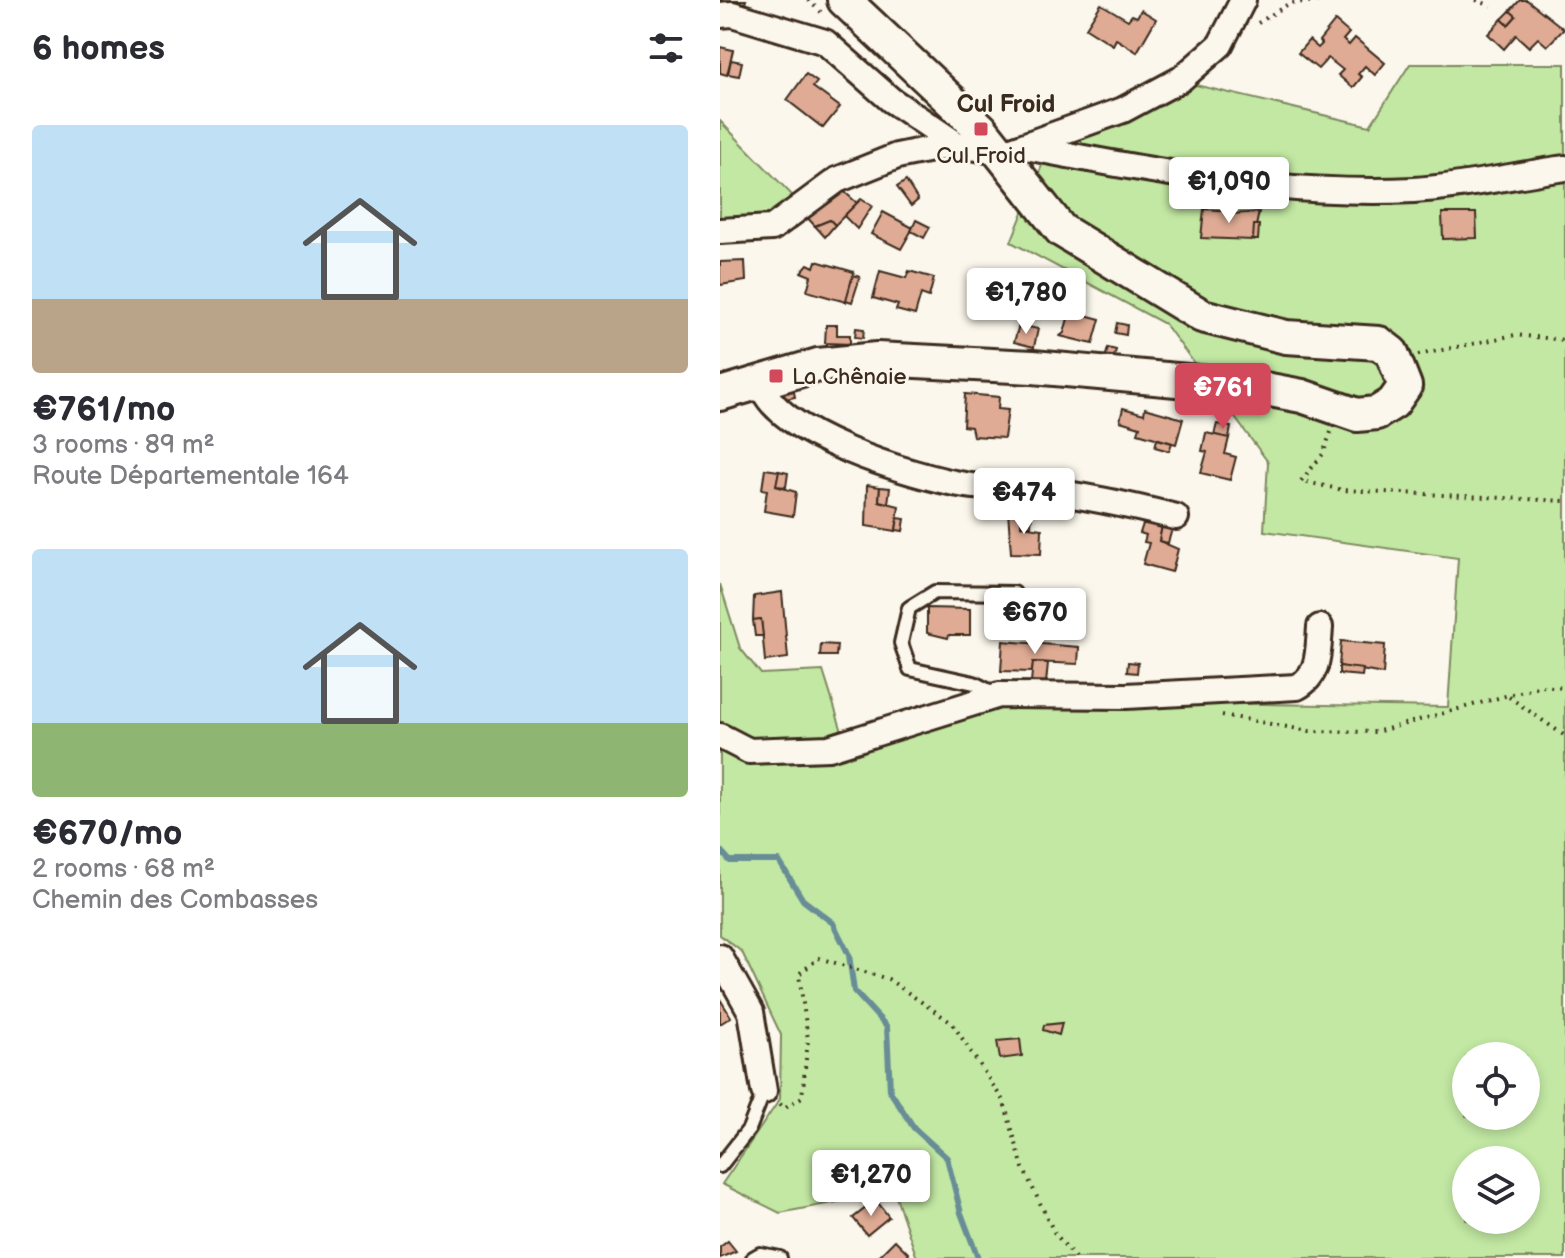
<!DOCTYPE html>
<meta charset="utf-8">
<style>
body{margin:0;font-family:"Balsamiq Sans",sans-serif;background:#f2f2f3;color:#2b2b33;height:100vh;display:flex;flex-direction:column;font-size:30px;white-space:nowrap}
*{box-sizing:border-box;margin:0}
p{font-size:26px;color:#7c7c81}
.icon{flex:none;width:44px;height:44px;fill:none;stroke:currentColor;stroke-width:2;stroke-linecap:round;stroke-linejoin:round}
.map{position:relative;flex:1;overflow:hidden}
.sheet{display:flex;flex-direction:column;background:#fff;width:720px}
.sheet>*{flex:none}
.controls{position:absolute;left:732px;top:1042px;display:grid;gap:16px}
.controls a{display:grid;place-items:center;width:88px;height:88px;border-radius:50%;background:#fff;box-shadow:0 4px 12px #0003;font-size:40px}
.price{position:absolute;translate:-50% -68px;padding:0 18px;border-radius:8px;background:#fff;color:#222;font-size:26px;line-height:52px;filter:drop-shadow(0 2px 4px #0008)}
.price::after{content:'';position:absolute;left:50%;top:48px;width:24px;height:18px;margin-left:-12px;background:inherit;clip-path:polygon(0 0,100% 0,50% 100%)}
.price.on{background:#d1495b;color:#fff}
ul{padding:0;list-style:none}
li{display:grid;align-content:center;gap:16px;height:424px;padding:0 32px}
li span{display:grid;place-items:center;height:248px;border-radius:8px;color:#555}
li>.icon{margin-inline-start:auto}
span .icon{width:144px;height:144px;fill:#fffc;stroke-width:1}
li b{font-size:34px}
h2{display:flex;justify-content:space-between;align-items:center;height:96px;padding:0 32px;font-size:34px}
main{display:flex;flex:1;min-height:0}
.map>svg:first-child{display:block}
.green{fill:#c2e8a3;stroke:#7e8960;stroke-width:2;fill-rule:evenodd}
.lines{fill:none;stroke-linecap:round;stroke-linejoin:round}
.stream{stroke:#688d97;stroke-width:6}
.building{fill:#dfab94;stroke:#3b2a1e;stroke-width:2}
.lane-casing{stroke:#3b2a1e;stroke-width:18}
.street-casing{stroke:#3b2a1e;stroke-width:30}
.secondary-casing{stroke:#3b2a1e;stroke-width:38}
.path{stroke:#3b2a1e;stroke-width:4;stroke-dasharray:2 6;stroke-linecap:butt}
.lane{stroke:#fbf7ec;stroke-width:12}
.street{stroke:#fbf7ec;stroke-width:24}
.secondary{stroke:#fbf7ec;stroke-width:32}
.poi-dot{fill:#d1495b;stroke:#fbf7ec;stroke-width:3}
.labels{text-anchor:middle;stroke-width:6;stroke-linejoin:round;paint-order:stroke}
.poi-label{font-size:22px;fill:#3b2a1e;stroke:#fbf7ec}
.neighbourhood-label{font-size:24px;font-weight:bold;fill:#3b2a1e;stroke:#fbf7ec}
</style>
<main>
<section class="sheet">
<h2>6 homes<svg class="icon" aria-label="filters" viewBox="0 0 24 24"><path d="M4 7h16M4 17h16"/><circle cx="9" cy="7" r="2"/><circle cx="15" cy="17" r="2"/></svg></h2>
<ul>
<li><span style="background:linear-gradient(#bfe0f5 70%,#b9a48a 0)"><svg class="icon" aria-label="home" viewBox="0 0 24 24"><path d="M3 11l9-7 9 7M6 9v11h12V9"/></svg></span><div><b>€761/mo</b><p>3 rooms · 89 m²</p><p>Route Départementale 164</p></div></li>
<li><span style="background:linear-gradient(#bfe0f5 70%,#8fb573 0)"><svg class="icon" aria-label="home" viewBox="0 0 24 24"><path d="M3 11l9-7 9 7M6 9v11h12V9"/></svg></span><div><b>€670/mo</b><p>2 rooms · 68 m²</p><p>Chemin des Combasses</p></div></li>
</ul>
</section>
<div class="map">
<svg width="845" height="1258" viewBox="0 0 845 1258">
<rect width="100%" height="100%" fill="#fbf7ec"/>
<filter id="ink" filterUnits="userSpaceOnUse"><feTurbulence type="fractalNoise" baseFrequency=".0125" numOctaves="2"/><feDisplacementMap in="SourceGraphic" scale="16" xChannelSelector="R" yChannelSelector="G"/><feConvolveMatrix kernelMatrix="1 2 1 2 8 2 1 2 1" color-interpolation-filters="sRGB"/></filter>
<g filter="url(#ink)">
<g class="green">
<path d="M690,64H845V1258H197L174,1191L60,1213L2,1184L60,1099L61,1035L22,952L0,935V584L20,648L41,674L103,671L130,757L285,700L728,707L738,558L544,531L548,462L445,324L291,242L329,148L467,83L650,126ZM746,1056H806V1116H746ZM746,1160H806V1220H746Z"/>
<polygon points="0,121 74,197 46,217 0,223"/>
</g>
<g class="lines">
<polyline class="stream" points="0,850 10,861 59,861 83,900 113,923 129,955 134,991 167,1027 170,1091 194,1128 227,1158 241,1213 258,1258"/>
</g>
<g class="building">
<polygon points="0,0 26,0 24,6"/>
<polygon points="800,0 807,0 844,29 827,46 818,38 809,47 796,35 784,49 768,34 782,19 788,25 796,16 790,11"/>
<polygon points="381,4 408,20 412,15 417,17 421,10 436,19 417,52 396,39 393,45 366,28"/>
<polygon points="790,11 796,16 788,25 782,19"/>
<polygon points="615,21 629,33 623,40 629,45 635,38 665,63 655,75 645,66 638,74 642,77 633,88 618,75 623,70 608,58 598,69 578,53 589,40 598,48 602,44 599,41"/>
<polygon points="0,47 13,50 7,75 0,73"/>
<polygon points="11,60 22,62 19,76 8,74"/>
<polygon points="86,74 97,82 93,87 120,107 103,128 67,100"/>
<polygon points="186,181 198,200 191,206 177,187"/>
<polygon points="119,187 137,203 115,225 110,220 95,226 85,215"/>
<polygon points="141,199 152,206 137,229 124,216"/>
<polygon points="484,209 513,211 513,214 539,212 533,240 481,238"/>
<polygon points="163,212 193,228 181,249 151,234"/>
<polygon points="722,213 756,213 757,238 723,239"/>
<polygon points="110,220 115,225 105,237 95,226"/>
<polygon points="196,220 210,227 204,238 191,231"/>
<polygon points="534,225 539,225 538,240 533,240"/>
<polygon points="25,261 26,281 0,285 0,262"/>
<polygon points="96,261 134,272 126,302 87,291 91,276 81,272 88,264 94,267"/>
<polygon points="160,271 186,278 189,271 214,278 209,297 201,294 195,315 176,310 178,305 153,298"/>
<polygon points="133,275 140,277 132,302 126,300"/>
<polygon points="350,311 380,319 373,344 340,336 344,333"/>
<polygon points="397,323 407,325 406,335 395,333"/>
<polygon points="106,325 117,325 117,335 130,335 130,344 105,343"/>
<polygon points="299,325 318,329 314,347 294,342"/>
<polygon points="136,328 144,329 143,338 135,337"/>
<polygon points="388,348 396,350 392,363 384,362"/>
<polygon points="73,387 75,397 65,399 62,389"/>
<polygon points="245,394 279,397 278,409 288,410 284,438 253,436 251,427 243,426"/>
<polygon points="403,408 424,414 425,408 463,419 456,444 418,433 420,427 400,421"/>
<polygon points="497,424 511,427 509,438 494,435"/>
<polygon points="486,433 509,438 505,454 516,457 510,480 481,473 487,452 482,451"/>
<polygon points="437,439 452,443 449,451 435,447"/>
<polygon points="45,469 59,471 56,486 76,492 73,516 44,511 47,490 42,489"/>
<polygon points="59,471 68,473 66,487 56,486"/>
<polygon points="147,485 160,487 159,501 179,506 176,531 146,526"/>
<polygon points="160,487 170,488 168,503 159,501"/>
<polygon points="288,511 301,512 301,526 322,529 321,554 291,553"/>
<polygon points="301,512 312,512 311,526 301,526"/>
<polygon points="178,518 185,519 183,531 176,530"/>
<polygon points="430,523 442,526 439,541 458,549 452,572 423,564 429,543 424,542 426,535 420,533 423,524"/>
<polygon points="442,526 452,529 448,543 439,541"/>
<polygon points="62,592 68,658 45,661 41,619 33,620 34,596"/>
<polygon points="311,599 356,601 355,629 309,627"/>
<polygon points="207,608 250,609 250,635 229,635 228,638 207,633"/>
<polygon points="41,619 43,636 35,636 33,620"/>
<polygon points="283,641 359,647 358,664 313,662 312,672 281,671"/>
<polygon points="621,641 665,645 663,674 619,666"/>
<polygon points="101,644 117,645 116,656 100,656"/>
<polygon points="313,662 328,663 326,683 311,682"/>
<polygon points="408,662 418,663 417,673 407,672"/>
<polygon points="619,666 643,669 642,676 619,674"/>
<polygon points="0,999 11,1017 0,1024"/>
<polygon points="342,1023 339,1035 323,1030 324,1025"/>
<polygon points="300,1039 302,1056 280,1059 277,1041"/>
<polygon points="156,1200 169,1217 147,1235 133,1218"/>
<polygon points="175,1240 189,1254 185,1258 157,1258"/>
<polygon points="8,1241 16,1251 0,1258 0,1247"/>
</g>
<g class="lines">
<g class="lane-casing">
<g id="lane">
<polyline points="275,694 254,683 190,669 181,643 189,608 215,592 294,593"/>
<polyline points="0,1166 29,1129 44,1091"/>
<polyline points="33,1258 40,1254 60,1258"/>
</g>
</g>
<g class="street-casing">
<g id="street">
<polyline points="0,15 12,14 105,42 171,100 236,144"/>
<path d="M306,147C434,172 563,196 694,190C744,187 795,175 845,168"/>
<polyline points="0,231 52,228 117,180 177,156 236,144 283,153 403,110 461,79 500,45 523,0"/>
<path d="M41,380C46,433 199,478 245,485C271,489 298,487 324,491C368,496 412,506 456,517"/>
<path d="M0,736L29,751L109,748L279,695L406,696L577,687C600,675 598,652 600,627"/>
<polyline points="0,957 31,1012 44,1091"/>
</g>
</g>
<g class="secondary-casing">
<polyline id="secondary" points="0,394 98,365 157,359 313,367 534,387 582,396 637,415 657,413 673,403 685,386 672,353 659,343 566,337 482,316 341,230 261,129 124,0"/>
</g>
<g class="path">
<polyline points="88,0 101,12"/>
<polyline points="756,0 771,6"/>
<polyline points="538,23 570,3 616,0"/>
<polyline points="698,355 795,335 845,340"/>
<polyline points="611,432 603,454 581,481 623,490 845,501"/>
<polyline points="789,697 845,736"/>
<polyline points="502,715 589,731 656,732 821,686 845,688"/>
<polyline points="60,1104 64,1108 82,1097 88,1040 79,974 99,958 168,979 232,1023 284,1102 303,1168 334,1232 355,1258"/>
</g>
<use href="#lane" class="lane"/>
<use href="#street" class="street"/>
<use href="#secondary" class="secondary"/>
</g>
</g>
<g class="poi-dot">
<rect x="253" y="121" width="16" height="16" rx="4"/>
<rect x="48" y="368" width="16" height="16" rx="4"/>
</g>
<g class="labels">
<g class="poi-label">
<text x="261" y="163">Cul Froid</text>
<text x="72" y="384" text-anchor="start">La Chênaie</text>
</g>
<g class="neighbourhood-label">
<text x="286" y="112">Cul Froid</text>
</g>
</g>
</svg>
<div class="controls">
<a><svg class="icon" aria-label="locate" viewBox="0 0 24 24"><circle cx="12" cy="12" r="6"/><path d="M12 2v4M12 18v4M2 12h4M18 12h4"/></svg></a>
<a><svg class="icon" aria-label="layers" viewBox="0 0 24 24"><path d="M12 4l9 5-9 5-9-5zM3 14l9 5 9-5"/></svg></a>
</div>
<b class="price" style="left:509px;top:225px">€1,090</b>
<b class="price" style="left:306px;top:336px">€1,780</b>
<b class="price on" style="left:503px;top:431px">€761</b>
<b class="price" style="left:304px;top:536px">€474</b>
<b class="price" style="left:315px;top:656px">€670</b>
<b class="price" style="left:151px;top:1218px">€1,270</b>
</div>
</main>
